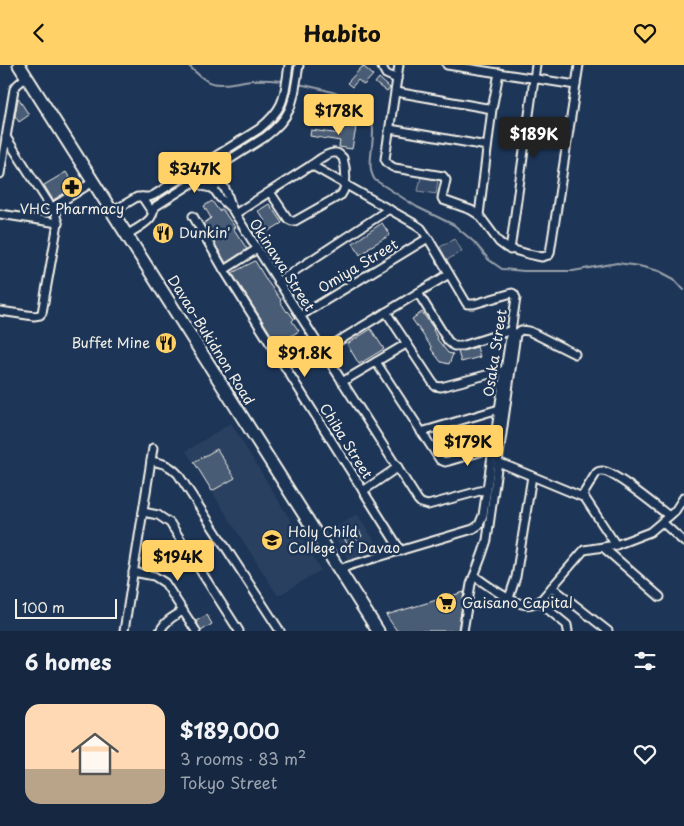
<!DOCTYPE html>
<meta charset="utf-8">
<style>
body{margin:0;font-family:"Playpen Sans",sans-serif;background:#1f3048;color:#f1f3f6;height:100vh;display:flex;flex-direction:column;font-size:19px;white-space:nowrap}
*{box-sizing:border-box;margin:0}
p{font-size:16px;color:#9ea6b1}
.icon{flex:none;width:28px;height:28px;fill:none;stroke:currentColor;stroke-width:2;stroke-linecap:round;stroke-linejoin:round}
.map{position:relative;height:566px;overflow:hidden}
.sheet{display:flex;flex-direction:column;background:#162841;flex:1}
.sheet>*{flex:none}
.scale{position:absolute;left:15px;bottom:12px;width:102px;box-sizing:border-box;padding-left:5px;border:2px solid #f4f1e8;border-top:0;font-size:14px;line-height:18px;white-space:nowrap;color:#f4f1e8;-webkit-text-stroke:4px #1d3557;paint-order:stroke}
.price{position:absolute;translate:-50% -42px;padding:0 11px;border-radius:5px;background:#ffd166;color:#111;font-size:16px;line-height:32px;filter:drop-shadow(0 1px 2px #0008)}
.price::after{content:'';position:absolute;left:50%;top:30px;width:15px;height:11px;margin-left:-8px;background:inherit;clip-path:polygon(0 0,100% 0,50% 100%)}
.price.current{background:#222;color:#fff}
ul{padding:0;list-style:none}
li{display:flex;align-items:center;gap:15px;height:125px;padding:0 25px}
li+li{border-top:1px solid #35445a}
li span{display:grid;place-items:center;flex:none;width:140px;height:100px;border-radius:15px;color:#555}
li>.icon{margin-inline-start:auto}
span .icon{width:60px;height:60px;fill:#fffc;stroke-width:1}
li b{font-size:21px}
h2{display:flex;justify-content:space-between;align-items:center;height:60px;padding:0 25px;font-size:21px}
header{display:flex;justify-content:space-between;align-items:center;height:65px;padding:0 25px;background:#ffd166;color:#111;font-size:22px;font-weight:700}
.map>svg:first-child{display:block}
.built{fill:#2a4060}
.green{fill:#354a67;stroke:#949ea8}
.lines{fill:none;stroke-linecap:round;stroke-linejoin:round}
.stream{stroke:#9aa2ab;stroke-width:2}
.building{fill:#485b74;stroke:#f4f1e8}
.minor-casing{stroke:#f4f1e8;stroke-width:11}
.trunk-casing{stroke:#f4f1e8;stroke-width:15}
.minor{stroke:#1d3557;stroke-width:7}
.trunk{stroke:#1d3557;stroke-width:11}
.labels{text-anchor:middle;stroke-width:5;stroke-linejoin:round;paint-order:stroke}
.poi-label{font-size:14px;fill:#f4f1e8;stroke:#1d3557;text-anchor:start}
.street-label{font-size:14px;fill:#f4f1e8;stroke:#1d3557}
</style>
<header><svg class="icon" aria-label="back" viewBox="0 0 24 24"><path d="M15 5l-7 7 7 7"/></svg>Habito<svg class="icon" aria-label="heart" viewBox="0 0 24 24"><path d="M12 20l-8-8c-3-5 5-10 8-4 3-6 11-1 8 4z"/></svg></header>
<div class="map">
<svg width="684" height="566" viewBox="0 0 684 566">
<rect width="100%" height="100%" fill="#1d3557"/>
<filter id="ink" filterUnits="userSpaceOnUse"><feTurbulence type="fractalNoise" baseFrequency=".02" numOctaves="2"/><feDisplacementMap in="SourceGraphic" scale="10" xChannelSelector="R" yChannelSelector="G"/><feConvolveMatrix kernelMatrix="1 2 1 2 8 2 1 2 1" color-interpolation-filters="sRGB"/></filter>
<g filter="url(#ink)">
<g class="built">
<polygon points="231,358 321,505 278,531 186,386"/>
<polygon points="357,449 381,486 349,496 330,466"/>
</g>
<g class="green">
<polygon points="421,112 438,115 436,129 418,126"/>
<polygon points="455,174 462,186 447,195 440,182"/>
</g>
<g class="lines">
<g class="stream">
<path d="M188,0C194,6 201,13 209,17C221,22 240,16 252,15C263,14 273,15 284,16"/>
<path d="M298,19C320,23 361,31 371,54C374,61 373,73 372,81C371,93 368,105 375,115L417,142L454,160L474,177L489,195L502,204L524,206H573L617,198L639,201L659,206L674,214L684,225"/>
</g>
</g>
<g class="building">
<polygon points="363,1 373,10 364,20 358,15 352,22 347,18"/>
<polygon points="379,13 390,23 387,27 375,18"/>
<polygon points="18,33 29,50 19,57 15,51"/>
<polygon points="342,60 356,63 352,84 339,82 340,76 310,71 311,65 341,69"/>
<polygon points="66,107 75,122 53,135 44,120"/>
<polygon points="212,136 219,146 222,144 229,154 235,162 233,163 247,184 226,198 203,159 211,153 204,141"/>
<polygon points="269,139 282,158 257,173 252,165 265,156 258,146"/>
<polygon points="382,158 390,170 368,183 369,184 360,190 353,178"/>
<polygon points="255,196 267,216 281,235 280,236 287,247 288,246 294,254 292,256 299,266 286,274 288,276 279,282 232,208"/>
<polygon points="422,247 434,264 433,265 438,274 437,274 448,288 453,289 449,299 441,297 431,284 432,283 412,254"/>
<polygon points="371,264 384,284 359,299 347,279"/>
<polygon points="477,282 480,292 461,297 458,287"/>
<polygon points="217,384 235,413 212,426 194,397"/>
<polygon points="358,464 362,471 348,480 344,473"/>
<polygon points="464,527 458,566 397,566 386,550"/>
<polygon points="207,550 212,559 201,566 196,556"/>
</g>
<g class="lines">
<g class="minor-casing">
<g id="minor">
<polyline points="381,0 386,9 397,14"/>
<path d="M399,0L385,94C387,99 390,101 395,103L443,111L446,115L442,133L443,135L471,145L479,150L499,177L507,183L528,189L542,192L549,190L550,188L579,0"/>
<polyline points="447,0 576,20"/>
<polyline points="396,27 492,44"/>
<polyline points="390,64 487,81"/>
<polyline points="311,100 415,159 421,163 428,173 467,239 474,239 512,228 514,229 516,233 483,450 479,460 473,464 338,504"/>
<path d="M190,107C196,117 201,123 213,123C226,116 226,108 218,96"/>
<polyline points="0,109 14,24 17,20 26,12"/>
<polyline points="221,117 227,128 232,143"/>
<polyline points="213,123 220,133 232,144 418,435 421,438 428,440 487,424"/>
<polyline points="142,132 152,147"/>
<polyline points="51,143 93,117"/>
<path d="M112,147L137,132H149L154,130L259,64C286,42 284,32 289,0"/>
<polyline points="0,149 58,158"/>
<path d="M235,149C260,133 285,117 310,101C316,97 326,88 333,88C338,87 340,90 343,93C346,103 348,121 341,130L295,156H292L288,154L270,127"/>
<polyline points="479,150 492,44 499,8"/>
<polyline points="193,151 224,205 401,486"/>
<path d="M126,170C133,166 148,158 151,152C154,148 152,145 156,141L265,72C295,49 293,35 299,0"/>
<polyline points="510,185 536,0"/>
<polyline points="224,205 257,184"/>
<polyline points="278,217 389,144"/>
<polyline points="418,228 448,276 454,281 462,281 512,265"/>
<polyline points="0,246 34,251 40,250 42,248 58,158 55,148 6,72"/>
<polyline points="386,247 435,321 441,322 505,305"/>
<polyline points="300,251 428,173"/>
<polyline points="322,286 449,209"/>
<polyline points="376,297 440,395 445,397 449,396 493,383"/>
<polyline points="342,317 406,279"/>
<polyline points="421,367 499,344"/>
<path d="M151,396C162,398 170,400 178,409L280,566"/>
<polyline points="498,397 585,433 616,480"/>
<polyline points="363,426 398,402"/>
<path d="M582,431L595,410C597,407 598,406 602,406C614,406 657,442 669,451"/>
<polyline points="143,447 158,450 170,458 239,566"/>
<polyline points="662,457 684,477"/>
<polyline points="604,483 660,532"/>
<polyline points="133,507 154,511 165,518 196,566"/>
<path d="M474,511C488,520 506,535 522,539C529,541 535,539 541,535L584,485L616,480L650,467L675,446L684,432"/>
<polyline points="552,522 608,566"/>
<polyline points="509,533 516,512 532,411"/>
<polyline points="539,537 567,560 568,566"/>
<polyline points="124,566 153,383"/>
<path d="M160,566C165,556 174,551 183,546"/>
<polyline points="463,566 471,519 482,490 487,475 516,269 521,265 529,266 575,289"/>
</g>
</g>
<g class="trunk-casing">
<polyline id="trunk" points="19,0 378,566"/>
</g>
<use href="#minor" class="minor"/>
<use href="#trunk" class="trunk"/>
</g>
</g>
<defs>
<g id="pharmacy-disc" transform="scale(1.125)"><circle r="9.5" fill="#ffd166" stroke="#1d3557"/><path d="M-2-6h4v4h4v4h-4v4h-4v-4h-4v-4h4Z" fill="#111"/></g>
<g id="restaurant-disc" transform="scale(1.125)"><circle r="9.5" fill="#ffd166" stroke="#1d3557"/><path d="M-5-6h1v4h1v-4h1v4h1v-4h1v5L-1.5 .5V6h-2V.5L-5-1ZM5-6V6H3V1.5H1.5Q1.5-4 5-6Z" fill="#111"/></g>
<g id="university-disc" transform="scale(1.125)"><circle r="9.5" fill="#ffd166" stroke="#1d3557"/><path d="M0-5L7-2L0 1L-7-2ZM-4 1L0 2.5L4 1V4Q0 6-4 4Z" fill="#111"/></g>
<g id="supermarket-disc" transform="scale(1.125)"><circle r="9.5" fill="#ffd166" stroke="#1d3557"/><path d="M-6-5.5h2.5l.6 2H6L4.5 2H-2.5L-4.4-4H-6ZM-1.5 3.2a1.3 1.3 0 1 0 .1 0ZM3 3.2a1.3 1.3 0 1 0 .1 0Z" fill="#111"/></g>
</defs>
<g fill-rule="evenodd">
<use href="#pharmacy-disc" x="72" y="122"/>
<use href="#restaurant-disc" x="163" y="168"/>
<use href="#restaurant-disc" x="166" y="278"/>
<use href="#university-disc" x="272" y="475"/>
<use href="#supermarket-disc" x="446" y="538"/>
</g>
<g class="labels">
<g class="poi-label">
<text x="72" y="149" text-anchor="middle">VHC Pharmacy</text>
<text x="179" y="173">Dunkin'</text>
<text x="150" y="283" text-anchor="end">Buffet Mine</text>
<text x="288" y="472">Holy Child<tspan x="288" dy="16">College of Davao</tspan></text>
<text x="462" y="543">Gaisano Capital</text>
</g>
<g class="street-label">
<text transform="translate(282 200) rotate(57)" y="5">Okinawa Street</text>
<text transform="translate(358 201) rotate(-31)" y="5">Omiya Street</text>
<text transform="translate(211 275) rotate(58)" y="5">Davao-Bukidnon Road</text>
<text transform="translate(495 288) rotate(-81)" y="5">Osaka Street</text>
<text transform="translate(346 376) rotate(58)" y="5">Chiba Street</text>
</g>
</g>
</svg>
<div class="scale">100 m</div>
<b class="price" style="left:339px;top:71px">$178K</b>
<b class="price current" style="left:534px;top:94px">$189K</b>
<b class="price" style="left:195px;top:129px">$347K</b>
<b class="price" style="left:305px;top:313px">$91.8K</b>
<b class="price" style="left:468px;top:402px">$179K</b>
<b class="price" style="left:178px;top:517px">$194K</b>
</div>
<section class="sheet">
<h2>6 homes<svg class="icon" aria-label="filters" viewBox="0 0 24 24"><path d="M4 7h16M4 17h16"/><circle cx="9" cy="7" r="2"/><circle cx="15" cy="17" r="2"/></svg></h2>
<ul>
<li><span style="background:linear-gradient(#ffd9b3 65%,#b9a48a 0)"><svg class="icon" aria-label="home" viewBox="0 0 24 24"><path d="M3 11l9-7 9 7M6 9v11h12V9"/></svg></span><div><b>$189,000</b><p>3 rooms · 83 m²</p><p>Tokyo Street</p></div><svg class="icon" aria-label="heart" viewBox="0 0 24 24"><path d="M12 20l-8-8c-3-5 5-10 8-4 3-6 11-1 8 4z"/></svg></li>
</ul>
</section>
